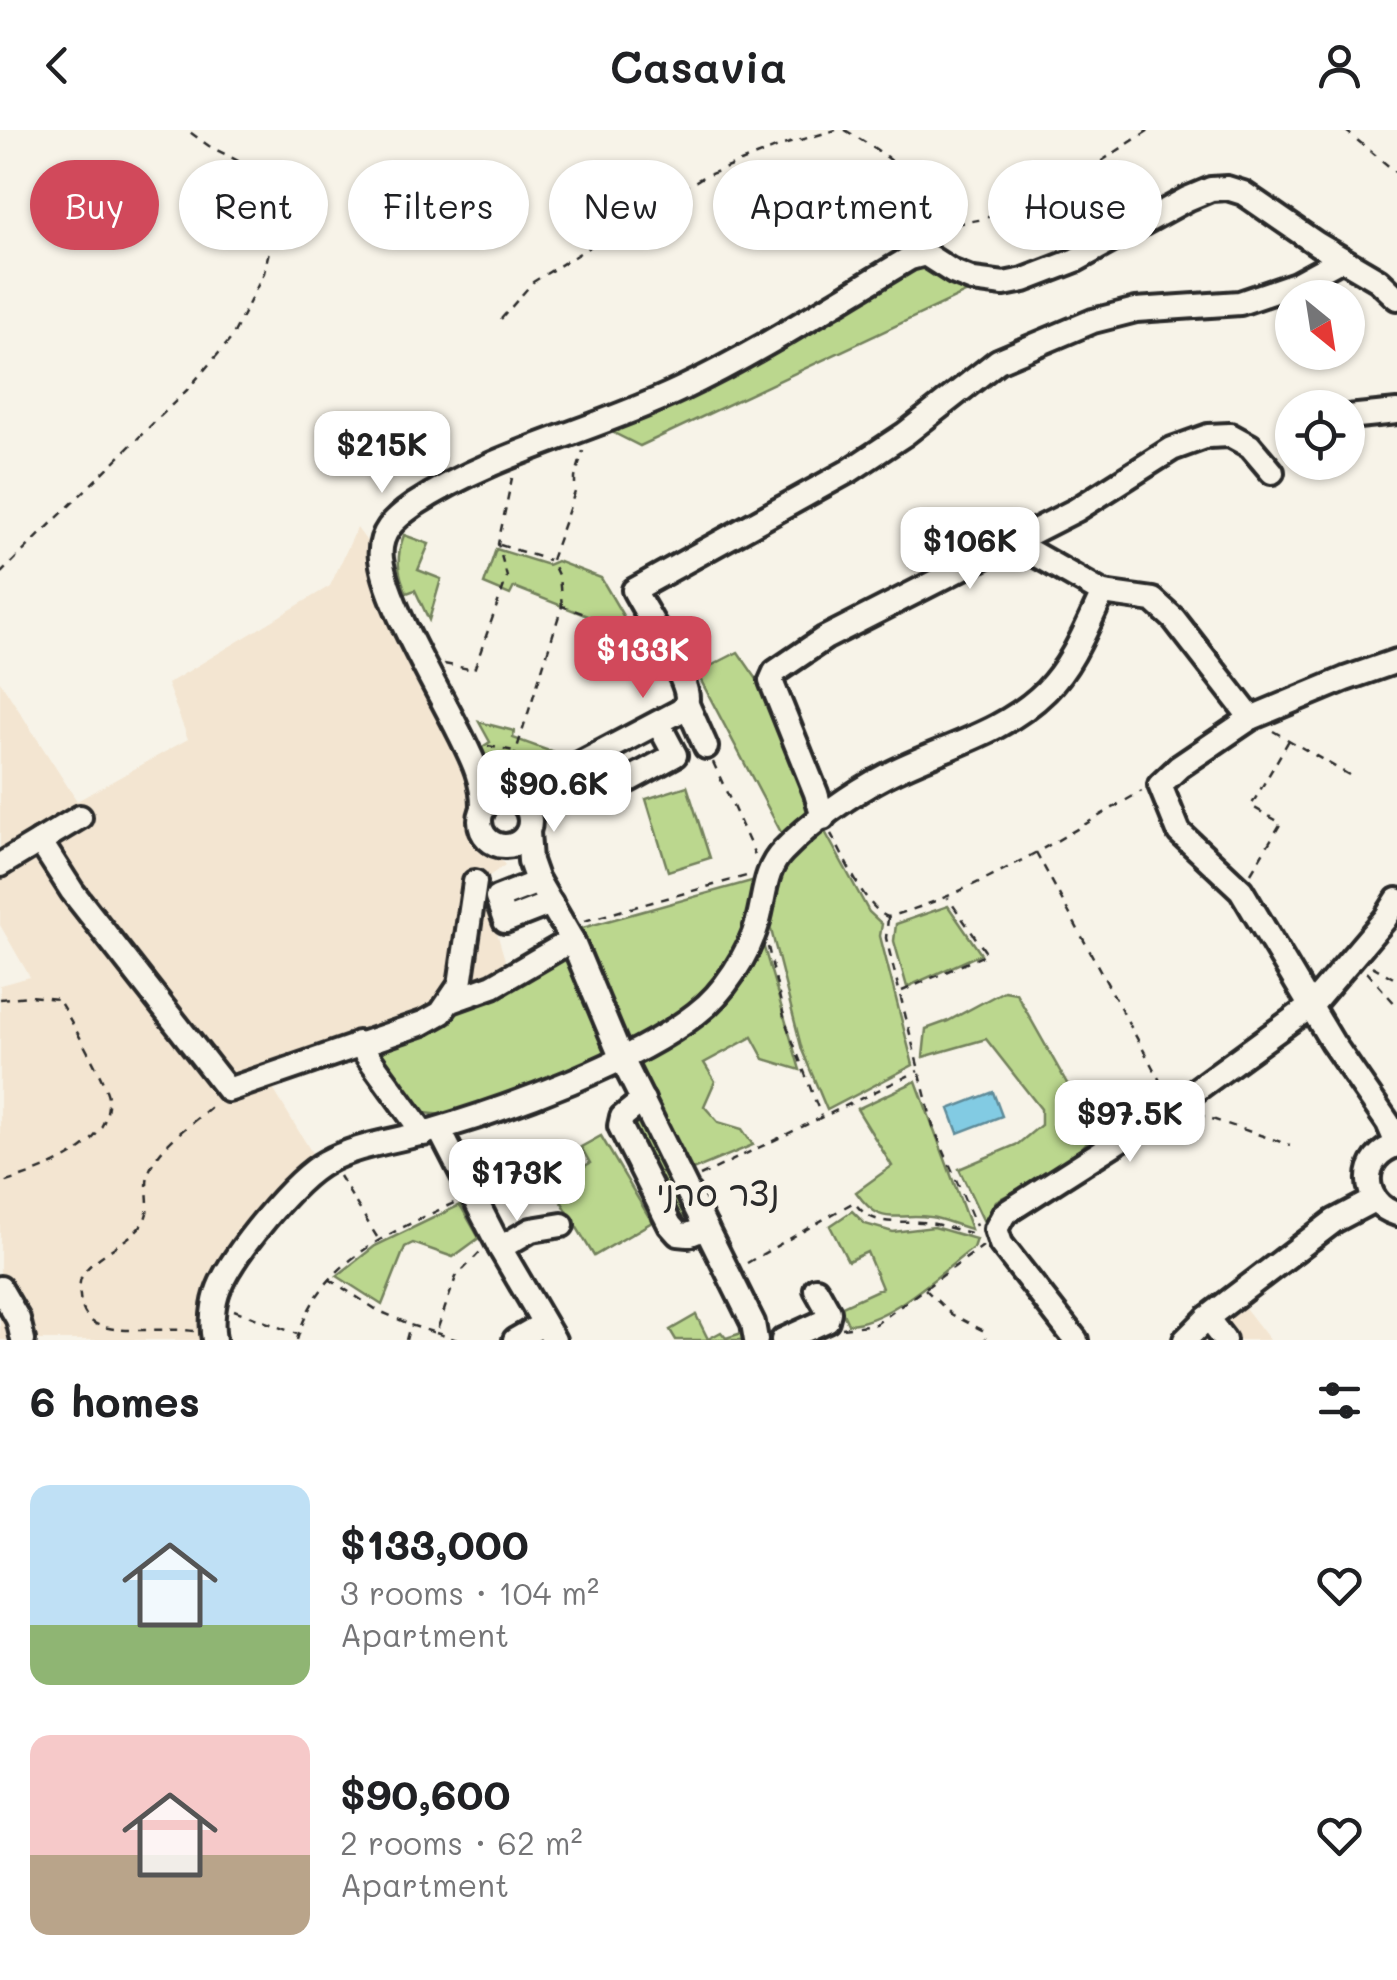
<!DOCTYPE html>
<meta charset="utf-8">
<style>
body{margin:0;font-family:Mali,"Playpen Sans Hebrew",sans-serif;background:#f2f2f2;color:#202124;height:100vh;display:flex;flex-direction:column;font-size:38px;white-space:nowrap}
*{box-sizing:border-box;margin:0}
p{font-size:32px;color:#757577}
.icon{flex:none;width:55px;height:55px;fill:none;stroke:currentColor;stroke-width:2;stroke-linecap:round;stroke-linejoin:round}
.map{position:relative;height:1210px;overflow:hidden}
.sheet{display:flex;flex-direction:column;background:#fff;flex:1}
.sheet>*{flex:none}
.guide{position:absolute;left:30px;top:30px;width:1338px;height:90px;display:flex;gap:20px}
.needle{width:65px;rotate:150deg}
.fabs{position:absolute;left:1275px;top:150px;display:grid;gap:20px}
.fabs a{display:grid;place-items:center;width:90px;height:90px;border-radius:50%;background:#fff;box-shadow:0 2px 8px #0004;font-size:50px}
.price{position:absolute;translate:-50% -85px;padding:0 22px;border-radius:20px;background:#fff;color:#222;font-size:32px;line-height:65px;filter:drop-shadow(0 2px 5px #0008)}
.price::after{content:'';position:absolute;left:50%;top:60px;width:30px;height:22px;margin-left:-15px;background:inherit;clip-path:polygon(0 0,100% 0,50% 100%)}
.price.on{background:#d1495b;color:#fff}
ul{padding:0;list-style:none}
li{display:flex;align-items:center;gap:30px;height:250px;padding:0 30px}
li span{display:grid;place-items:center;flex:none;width:280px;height:200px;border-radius:20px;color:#555}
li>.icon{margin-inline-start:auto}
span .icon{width:120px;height:120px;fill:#fffc;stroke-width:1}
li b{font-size:42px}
h2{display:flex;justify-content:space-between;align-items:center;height:120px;padding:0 30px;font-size:42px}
.chip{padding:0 35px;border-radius:45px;background:#fff;box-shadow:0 2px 8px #0004;font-size:35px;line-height:90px}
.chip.on{background:#d1495b;color:#fff}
header{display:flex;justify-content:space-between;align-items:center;height:130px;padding:0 30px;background:#fff;font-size:45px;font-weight:600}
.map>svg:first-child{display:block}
.built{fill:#f3e5d1}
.green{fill:#bbd78e;stroke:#73815c;stroke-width:2.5}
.water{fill:#82cbe3;stroke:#5f8b99;stroke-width:2.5}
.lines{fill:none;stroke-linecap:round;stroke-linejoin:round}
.minor-casing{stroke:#2b2b2b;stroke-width:30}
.path{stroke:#2b2b2b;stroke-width:2.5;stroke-dasharray:8 8;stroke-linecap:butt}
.minor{stroke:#f7f3e8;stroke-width:22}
.labels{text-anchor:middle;stroke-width:9;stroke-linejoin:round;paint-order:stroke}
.quarter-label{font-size:35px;fill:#2b2b2b;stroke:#f7f3e8}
</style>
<header><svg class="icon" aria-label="back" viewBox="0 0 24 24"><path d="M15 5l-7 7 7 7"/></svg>Casavia<svg class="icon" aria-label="person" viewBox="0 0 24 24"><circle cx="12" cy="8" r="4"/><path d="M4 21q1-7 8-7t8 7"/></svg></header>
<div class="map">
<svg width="1397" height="1210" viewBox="0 0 1397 1210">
<rect width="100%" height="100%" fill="#f7f3e8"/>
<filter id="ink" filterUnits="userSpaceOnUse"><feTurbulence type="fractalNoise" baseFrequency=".01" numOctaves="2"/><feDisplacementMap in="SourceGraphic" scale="20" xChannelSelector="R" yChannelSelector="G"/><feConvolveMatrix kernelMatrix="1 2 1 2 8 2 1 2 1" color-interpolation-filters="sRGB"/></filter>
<g filter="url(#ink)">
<g class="built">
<polygon points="357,398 368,413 378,453 471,655 476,670 473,686 477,702 505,735 482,751 507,837 393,906 272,957 312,1023 251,1091 207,1210 0,1210 0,855 30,847 0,795 0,551 77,671 188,609 167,554 330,456"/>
<polygon points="1239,1170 1270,1210 1197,1210"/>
</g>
<g class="green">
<polygon points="918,135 943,141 974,159 640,316 608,300"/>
<path d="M404,405L429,414L418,440L441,449L429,490L415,460L407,463C397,442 396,426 404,405Z"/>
<polygon points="496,419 548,435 557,431 601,448 643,520 616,512 618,498 514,457 510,465 484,454"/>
<polygon points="738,522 763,558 816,685 784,708 697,543"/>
<path d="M479,592L514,601L513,608L552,622L531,634L535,642C503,661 497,645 479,619L490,612Z"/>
<polygon points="687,656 710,728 668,741 646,669"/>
<polygon points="823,698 869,782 882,794 880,806 913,935 827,980 802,920 767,784 784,731"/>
<polygon points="755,750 737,820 706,866 625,917 582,798"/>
<polygon points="948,776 981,824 907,857 894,811 896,794"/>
<polygon points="760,804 800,940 764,929 752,907 704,933 715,951 704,976 718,992 742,999 753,1015 688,1042 635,928 699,890"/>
<polygon points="563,821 609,923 452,986 425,983 372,928 451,876"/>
<polygon points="1004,861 1016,863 1095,1003 1080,1020 1044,1046 996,1071 984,1092 959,1039 1018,1014 1041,995 1041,979 986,909 923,927 926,899 948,891"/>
<path d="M916,951L971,1099C958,1096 944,1089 930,1087C895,1082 882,1099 856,1062L892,1036L857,979Z"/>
<polygon points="639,991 687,1088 674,1084 630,1003 632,992"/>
<polygon points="601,1006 652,1092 594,1126 558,1066 575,1056 569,1045 590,1033 581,1017"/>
<polygon points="460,1075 479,1108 453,1127 413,1113 405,1117 382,1175 337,1146 375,1116"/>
<path d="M852,1081L865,1094L893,1102L934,1097L976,1109L973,1118C940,1143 889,1193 848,1194L840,1177L882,1158L867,1122L848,1131L830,1096Z"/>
<polygon points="696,1185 708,1209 721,1202 726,1208 745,1202 746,1210 676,1210 670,1200"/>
</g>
<polygon class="water" points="993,962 1002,986 958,1003 949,979"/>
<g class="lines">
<g class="minor-casing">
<g id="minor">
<polyline points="1348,287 1397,282"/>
<polyline points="1015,413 1103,463 1153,470 1174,489 1251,588"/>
<polyline points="1397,531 1345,549 1251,588 1179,637 1160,655 1179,702 1241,760 1332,912 1388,993 1397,1014"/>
<polyline points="686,572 706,617"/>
<polyline points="629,650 675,625 658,593"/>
<circle cx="505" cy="691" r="25"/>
<path d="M511,667L549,650L680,581C685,576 687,576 687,568C687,546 646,483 634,460L849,341L905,304L998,231L1093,191L1136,180L1240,173L1296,154L1342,129"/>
<path d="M483,680C484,650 472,628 459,602C437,557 387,475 381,429C378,403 394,389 414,375C495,322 593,301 679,260C759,222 834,173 910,128L925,124L953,142L973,150L1004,154L1024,150L1076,130L1187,69L1211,59L1227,58L1243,63L1317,114L1378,150L1397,168"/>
<polyline points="823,688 816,663 771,551 775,542 825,508 1076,380 1172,319 1208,306 1230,305 1250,316 1272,342"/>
<polyline points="528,702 530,731 536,748 572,810 621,927 753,1193 756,1210"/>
<polyline points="40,711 72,761 228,960 423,893 441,883 460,855 475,752"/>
<polyline points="0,735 80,687"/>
<polyline points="538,752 497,768 505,791 551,773"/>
<polyline points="451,871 493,856 572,810"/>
<polyline points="358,913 424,1004"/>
<polyline points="643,970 622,987 620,996 670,1095 678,1104 688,1105 706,1098"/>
<polyline points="439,999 500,1118 554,1210"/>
<path d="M1397,1015C1359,1026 1360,1073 1397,1084"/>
<polyline points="500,1118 531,1100 562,1095"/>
<polyline points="0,1158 18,1189 23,1210"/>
<polyline points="1207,1188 1224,1210"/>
<path d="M214,1210C211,1194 213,1173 219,1158C233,1124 294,1049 326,1032C358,1014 399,1011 434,1000C512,977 633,933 696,884C724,863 749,824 758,791C765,766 764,740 783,721C811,692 852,663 887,645C941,617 1002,605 1046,561C1073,534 1087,496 1103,463"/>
<polyline points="515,1210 543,1194"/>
<polyline points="783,1210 827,1190 829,1182 816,1159"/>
<polyline points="1076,1210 1001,1114 996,1099 1004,1084 1178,973 1311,876 1385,789 1397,770"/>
<polyline points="1185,1210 1207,1188 1334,1091 1374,1070"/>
</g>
</g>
<g class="path">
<path d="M845,0C892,28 915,43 934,97"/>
<polyline points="1345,0 1397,43"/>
<polyline points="928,106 934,98 983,89 1062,57 1149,0"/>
<polyline points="501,189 533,152 701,48 783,15 836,0"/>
<polyline points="500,415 549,430"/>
<polyline points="0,444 187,260 231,209 264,143 274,99 262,56 248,36 209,16 187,0"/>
<polyline points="562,476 559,447 551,430 575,362 575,348 583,321"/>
<polyline points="444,534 474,540 507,447 498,414 512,348"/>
<polyline points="1273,601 1349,645"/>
<polyline points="488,616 514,621"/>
<polyline points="713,632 755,725"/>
<polyline points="516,646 512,634 562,476 616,495 629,485"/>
<path d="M831,704C844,726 865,779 888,787C980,761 1060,708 1142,661"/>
<polyline points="1036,722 1165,960"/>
<polyline points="1251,743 1281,693 1251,676 1289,610"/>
<polyline points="888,788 886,808 933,996 976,1096"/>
<polyline points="584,791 750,745"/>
<polyline points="768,817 785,891 821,986"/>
<polyline points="1372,836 1397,850"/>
<polyline points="1367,842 1397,876"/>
<polyline points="902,861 987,824 948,768"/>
<path d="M0,869L29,866L58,869C68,885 107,954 108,967C112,1021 39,1041 0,1054"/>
<polyline points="1197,984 1290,1015"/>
<polyline points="339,1046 377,1107"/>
<polyline points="700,1046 918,941"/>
<path d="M747,1133L854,1072C875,1101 901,1088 930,1093C947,1096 961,1102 978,1104"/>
<polyline points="329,1149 377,1180 409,1194"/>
<polyline points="925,1159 951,1184 984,1201 986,1210"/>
<polyline points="234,1180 297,1204"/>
<polyline points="842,1198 876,1194 983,1116"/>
<path d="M194,1201C168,1197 122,1204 101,1196C87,1192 81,1179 80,1166C79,1159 79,1150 83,1144C95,1125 127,1114 142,1094C154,1077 143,1060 149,1042C158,1016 193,993 213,975"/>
<polyline points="436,1203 457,1210"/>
<path d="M297,1210C319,1131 388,1104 456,1072"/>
<polyline points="406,1210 410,1195 436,1203 456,1147 482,1120"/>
</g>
<use href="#minor" class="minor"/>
</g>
</g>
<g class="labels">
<g class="quarter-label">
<text x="718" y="1076">נצר סרני</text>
</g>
</g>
</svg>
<div class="fabs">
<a><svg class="needle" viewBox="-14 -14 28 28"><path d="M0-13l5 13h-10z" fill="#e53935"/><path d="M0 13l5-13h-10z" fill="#757577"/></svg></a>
<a><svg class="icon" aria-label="locate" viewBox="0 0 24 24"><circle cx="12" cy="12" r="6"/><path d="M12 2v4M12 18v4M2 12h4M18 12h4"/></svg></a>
</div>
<b class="price" style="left:382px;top:366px">$215K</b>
<b class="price" style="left:970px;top:462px">$106K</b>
<b class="price on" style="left:643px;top:571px">$133K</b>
<b class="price" style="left:554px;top:705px">$90.6K</b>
<b class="price" style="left:1130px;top:1035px">$97.5K</b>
<b class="price" style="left:517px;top:1094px">$173K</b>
<div class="guide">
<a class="chip on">Buy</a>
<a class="chip">Rent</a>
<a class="chip">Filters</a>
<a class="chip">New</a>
<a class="chip">Apartment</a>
<a class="chip">House</a>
</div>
</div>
<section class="sheet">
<h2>6 homes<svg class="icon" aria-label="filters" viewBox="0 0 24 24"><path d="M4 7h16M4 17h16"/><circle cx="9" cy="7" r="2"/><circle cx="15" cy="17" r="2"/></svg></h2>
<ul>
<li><span style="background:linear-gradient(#bfe0f5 70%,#8fb573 0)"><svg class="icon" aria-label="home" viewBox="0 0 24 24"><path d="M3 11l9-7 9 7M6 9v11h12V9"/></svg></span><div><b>$133,000</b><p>3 rooms · 104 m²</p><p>Apartment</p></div><svg class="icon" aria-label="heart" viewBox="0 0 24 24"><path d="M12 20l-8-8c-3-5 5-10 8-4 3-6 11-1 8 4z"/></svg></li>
<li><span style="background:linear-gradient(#f6c9c9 60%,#b9a48a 0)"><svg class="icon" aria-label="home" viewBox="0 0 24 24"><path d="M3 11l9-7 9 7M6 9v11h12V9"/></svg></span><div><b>$90,600</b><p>2 rooms · 62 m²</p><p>Apartment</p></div><svg class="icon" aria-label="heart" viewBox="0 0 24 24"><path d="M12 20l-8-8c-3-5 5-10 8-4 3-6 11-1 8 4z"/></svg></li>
</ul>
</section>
